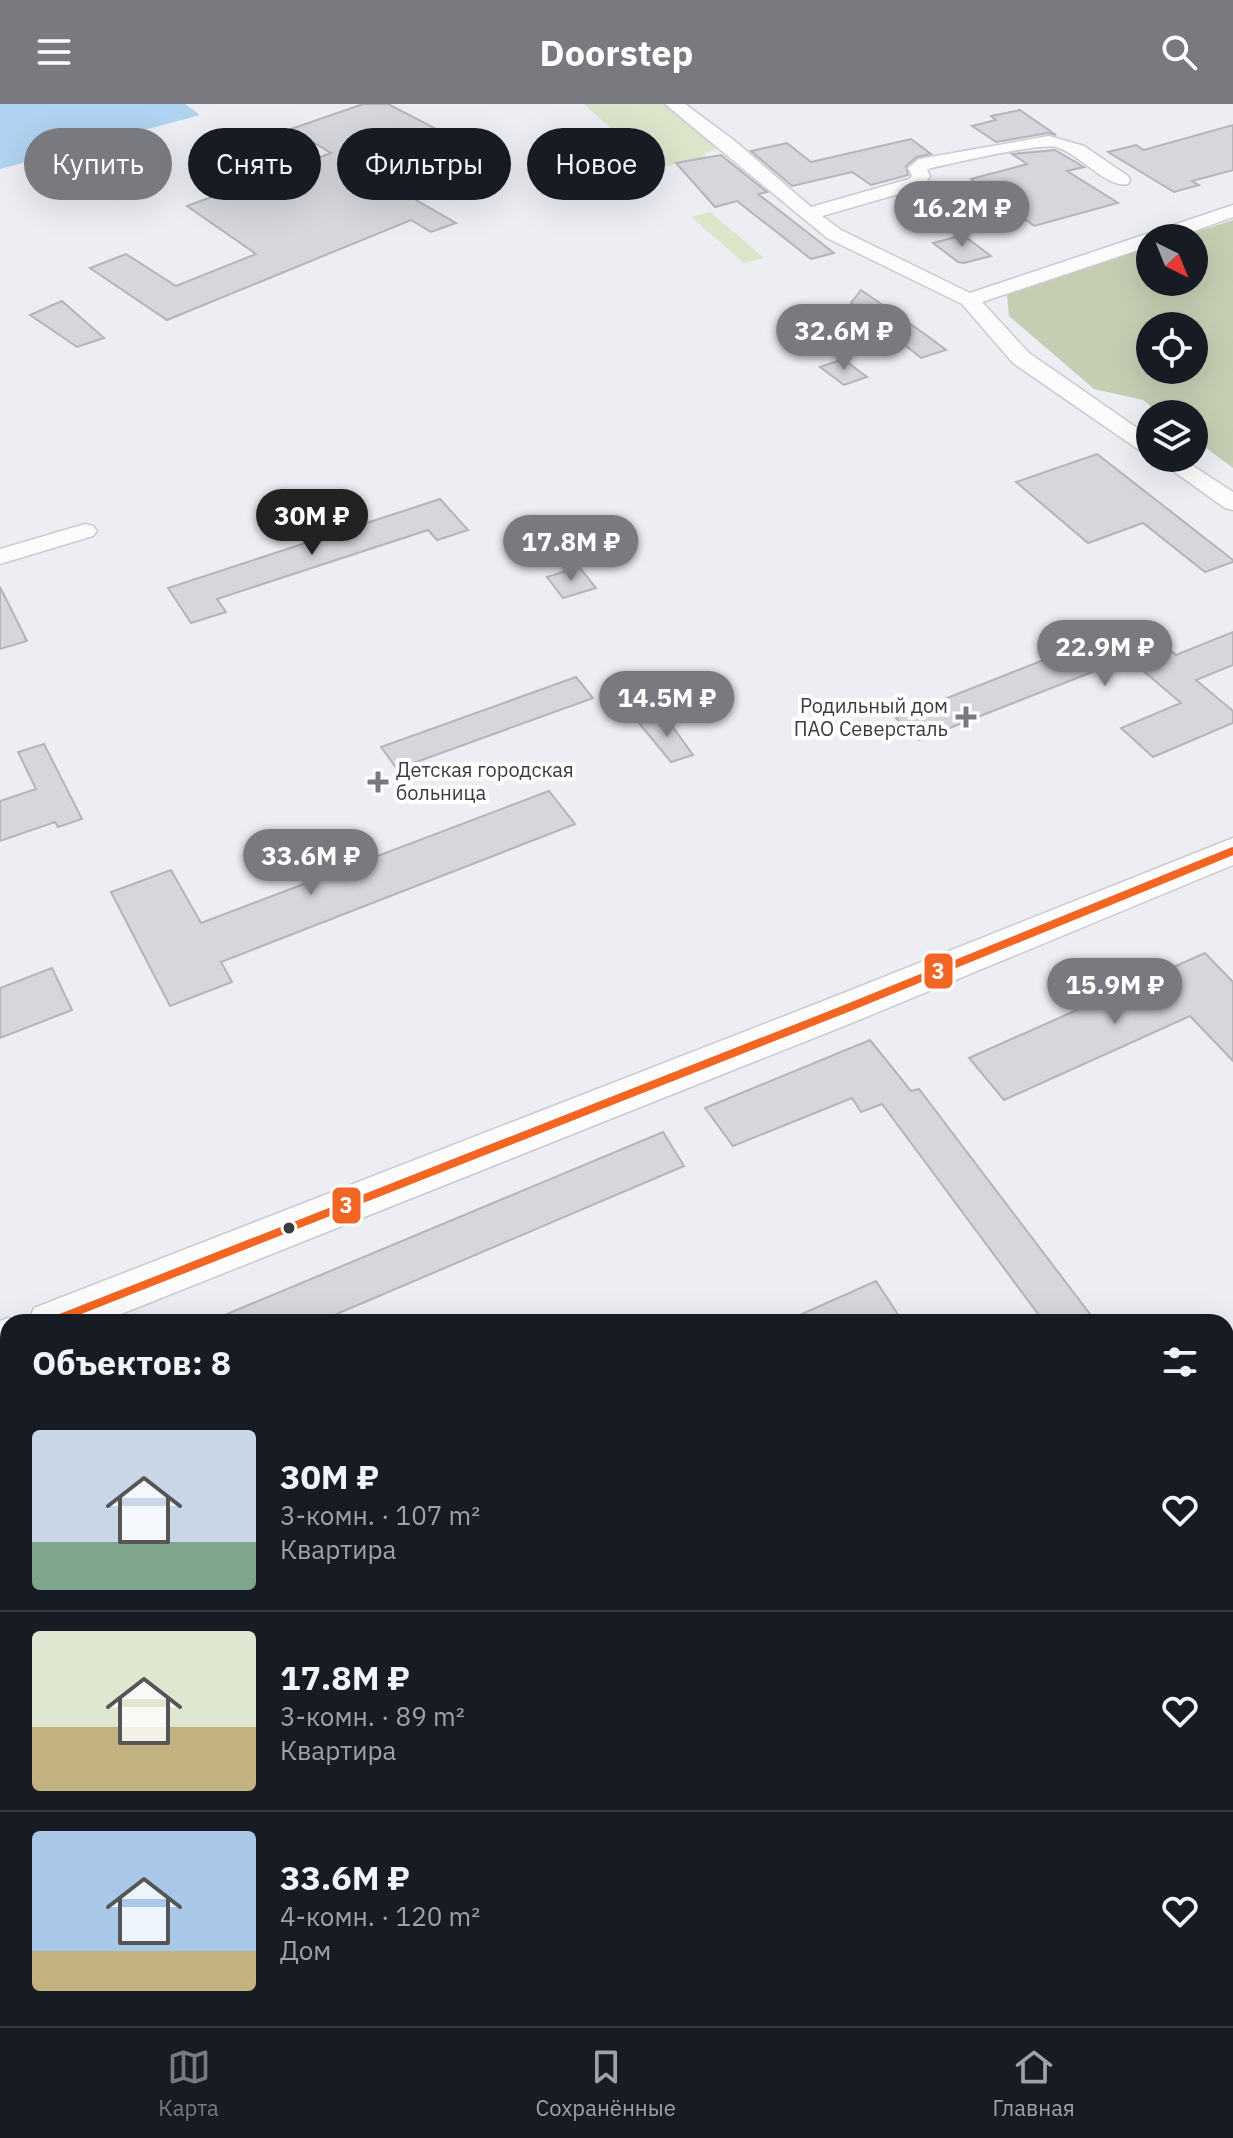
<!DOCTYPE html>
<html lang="ru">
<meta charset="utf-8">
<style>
body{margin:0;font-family:"IBM Plex Sans",sans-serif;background:#242831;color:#f1f3f6;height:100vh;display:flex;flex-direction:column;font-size:30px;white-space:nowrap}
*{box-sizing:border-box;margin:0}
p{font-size:26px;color:#9ea1a6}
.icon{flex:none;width:44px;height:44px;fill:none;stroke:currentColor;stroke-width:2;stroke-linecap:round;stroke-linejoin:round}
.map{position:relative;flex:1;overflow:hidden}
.side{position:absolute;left:0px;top:1210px;width:1234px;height:712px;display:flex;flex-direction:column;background:#171b24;border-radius:24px 24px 0 0;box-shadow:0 8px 32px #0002}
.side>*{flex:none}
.top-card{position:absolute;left:24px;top:24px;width:800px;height:72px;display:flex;gap:16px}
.needle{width:52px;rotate:137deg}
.fabs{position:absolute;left:1136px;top:120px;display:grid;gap:16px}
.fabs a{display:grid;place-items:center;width:72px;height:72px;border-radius:50%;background:#171b24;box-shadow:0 8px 32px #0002;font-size:40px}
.price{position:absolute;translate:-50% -68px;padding:0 18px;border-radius:28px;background:#787a7f;color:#fff;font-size:26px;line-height:52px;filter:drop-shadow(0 2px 4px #0008)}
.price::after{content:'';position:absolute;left:50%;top:48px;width:24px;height:18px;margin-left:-12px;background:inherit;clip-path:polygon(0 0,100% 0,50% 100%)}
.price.current{background:#222;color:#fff}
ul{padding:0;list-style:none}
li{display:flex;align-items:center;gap:24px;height:200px;padding:0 32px}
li+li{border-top:2px solid #363941}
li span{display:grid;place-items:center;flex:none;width:224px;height:160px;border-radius:8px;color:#555}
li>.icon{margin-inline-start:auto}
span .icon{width:96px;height:96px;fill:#fffc;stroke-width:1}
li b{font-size:34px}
h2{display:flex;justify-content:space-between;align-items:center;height:96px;padding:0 32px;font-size:34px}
.tag{padding:0 28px;border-radius:36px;background:#171b24;box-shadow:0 8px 32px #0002;font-size:28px;line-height:72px}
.tag.current{background:#787a7f;color:#fff}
header{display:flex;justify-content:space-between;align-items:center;height:104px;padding:0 32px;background:#787a7f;color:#fff;font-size:36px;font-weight:700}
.tab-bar{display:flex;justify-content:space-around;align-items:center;height:112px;border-top:2px solid #363941;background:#171b24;font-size:22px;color:#9ea1a6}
.tab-bar a{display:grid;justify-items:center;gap:4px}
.tab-bar .current{color:#787a7f}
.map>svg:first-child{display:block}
.green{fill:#dce5ca}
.forest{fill:#c5ceb3;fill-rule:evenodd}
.water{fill:#afd3f0}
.building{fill:#d6d7dc;stroke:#b3b5b9;stroke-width:2}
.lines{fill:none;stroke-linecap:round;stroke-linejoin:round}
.minor-casing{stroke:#cacbd0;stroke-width:3}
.major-casing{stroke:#cacbd0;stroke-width:3}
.minor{fill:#fcfcfd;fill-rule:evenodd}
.major{fill:#fcfcfd;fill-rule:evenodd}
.bus-1-casing{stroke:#fff;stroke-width:14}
.bus-1{stroke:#f26522;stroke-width:8}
.poi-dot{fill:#787a7f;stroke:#fff;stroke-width:3}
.bus-dot{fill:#3a3b40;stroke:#fff;stroke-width:3}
.labels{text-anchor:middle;stroke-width:8;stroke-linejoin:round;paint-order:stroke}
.poi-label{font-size:20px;fill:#3a3b40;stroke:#fff;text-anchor:end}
.line-badge{stroke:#fff;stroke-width:3}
.badge-label{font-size:22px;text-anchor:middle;font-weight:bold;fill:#fff}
</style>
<header><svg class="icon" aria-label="menu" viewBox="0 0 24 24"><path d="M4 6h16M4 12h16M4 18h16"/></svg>Doorstep<svg class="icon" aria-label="search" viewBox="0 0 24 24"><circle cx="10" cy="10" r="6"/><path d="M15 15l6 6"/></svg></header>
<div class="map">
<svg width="1233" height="1922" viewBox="0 0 1233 1922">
<rect width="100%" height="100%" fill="#eceef4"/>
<g class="green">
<polygon points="584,0 668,0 721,43 704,49 707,53 656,65"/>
<polygon points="710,108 764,154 744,159 691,113"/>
</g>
<path class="forest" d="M1233,116V364L1194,335V310H1161L1143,296L1094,285L1009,212L1007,191L1150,143V178H1194V134H1178ZM1150,222H1194V266H1150Z"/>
<polygon class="water" points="0,0 185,0 200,11 0,65"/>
<g class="building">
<polygon points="363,0 388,0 471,43 383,77 456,119 431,128 411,116 167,216 90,164 126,150 176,182 256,150 187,102 331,49 291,25"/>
<polygon points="1020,6 1056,31 1048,29 996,38 972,22 996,16 991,12"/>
<polygon points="1233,21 1233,66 1192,77 1199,81 1174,88 1108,48 1136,41 1144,46"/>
<polygon points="911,35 931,50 917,53 906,62 908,71 871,81 852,68 792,82 751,47 787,39 811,58"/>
<polygon points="1055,46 1084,63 1067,67 1118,99 1034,122 971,75 1027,60 1012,50"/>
<polygon points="721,51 767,88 758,90 834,149 811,155 737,97 715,103 676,59"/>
<polygon points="963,131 991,152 964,159 958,158 933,139"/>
<polygon points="861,186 929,233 946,246 921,254 875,217 850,203 854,201 851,199"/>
<polygon points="62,197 104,234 77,243 30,211"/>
<polygon points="843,255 867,273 844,281 820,263"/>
<polygon points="1097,350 1233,456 1233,458 1205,468 1143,419 1088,439 1016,378"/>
<polygon points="440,395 468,426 437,436 428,426 217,495 226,508 191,519 168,484"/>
<polygon points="579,463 596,484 563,494 547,473"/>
<polygon points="0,483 27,537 0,545"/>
<polygon points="1138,519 1176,551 1233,528 1233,561 1196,576 1233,607 1233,619 1153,653 1121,624 1181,599 1128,554 919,636 896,614"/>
<polygon points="576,573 593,594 397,665 381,643"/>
<polygon points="665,612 693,651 671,658 639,619"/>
<polygon points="44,640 82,715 58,723 55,718 0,737 0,697 36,685 18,648"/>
<polygon points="549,687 575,720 221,858 232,878 170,902 111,788 171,766 201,819"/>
<polygon points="1205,849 1233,878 1233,957 1190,912 1004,996 969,954"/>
<polygon points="52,864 72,906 0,934 0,884"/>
<polygon points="870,936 911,987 919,985 1096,1218 1044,1218 882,1000 861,1008 852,994 733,1042 705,1004"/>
<polygon points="663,1028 684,1062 318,1218 208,1218"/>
<polygon points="876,1177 903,1218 784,1218"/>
</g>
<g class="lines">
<g class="minor-casing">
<g id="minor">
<path d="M665,0H685L735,37L811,103L909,75L912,72L908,64L919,55L1049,32L1084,42L1128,72L1130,76L1128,80C1107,85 1079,49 1056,43C1038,39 955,59 931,64L927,66L930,72L923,83L822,112L841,126L970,189L1233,101V113L1175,134H1150V142L982,198L1029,249L1150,333V350L1142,348L1013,259L962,200L827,134Z"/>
<polygon points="1155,354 1181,354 1233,388 1233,406 1225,404"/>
<polygon points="85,420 93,422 97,427 93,432 0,460 0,445"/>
</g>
</g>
<g class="major-casing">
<g id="major">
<polygon points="1233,734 1233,761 859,916 101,1218 28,1218 34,1204 831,894"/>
<polygon points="8,1214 19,1218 8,1218 8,1255 0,1258 0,1217"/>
</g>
</g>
<use href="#minor" class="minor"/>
<use href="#major" class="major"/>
<g class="bus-1-casing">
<polyline id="bus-1" points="50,1218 845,905 1233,747"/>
</g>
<use href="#bus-1" class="bus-1"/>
</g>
<g class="poi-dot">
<path d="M962 601h8v8h8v8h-8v8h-8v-8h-8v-8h8z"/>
<path d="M374 666h8v8h8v8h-8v8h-8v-8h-8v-8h8z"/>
</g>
<circle class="bus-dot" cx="289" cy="1124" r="7"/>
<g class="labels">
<g class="poi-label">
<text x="948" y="609">Родильный дом<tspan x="948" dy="23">ПАО Северсталь</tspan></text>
<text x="396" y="673" text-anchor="start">Детская городская<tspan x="396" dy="23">больница</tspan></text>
</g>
</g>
<g class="line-badge">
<rect x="923" y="848" width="31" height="38" rx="8" fill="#f26522"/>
<rect x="331" y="1082" width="31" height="39" rx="8" fill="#f26522"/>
</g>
<g class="badge-label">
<text x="938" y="875">3</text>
<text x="346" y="1109">3</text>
</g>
</svg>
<div class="fabs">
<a><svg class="needle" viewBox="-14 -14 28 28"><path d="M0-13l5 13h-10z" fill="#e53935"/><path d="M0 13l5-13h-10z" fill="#9ea1a6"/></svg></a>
<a><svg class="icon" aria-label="locate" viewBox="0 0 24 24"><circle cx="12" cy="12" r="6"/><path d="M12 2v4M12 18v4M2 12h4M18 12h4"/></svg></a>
<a><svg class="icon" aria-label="layers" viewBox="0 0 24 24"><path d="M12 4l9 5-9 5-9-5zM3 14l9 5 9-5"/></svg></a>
</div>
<b class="price" style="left:962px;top:145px">16.2M ₽</b>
<b class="price" style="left:844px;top:268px">32.6M ₽</b>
<b class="price current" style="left:312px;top:453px">30M ₽</b>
<b class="price" style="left:571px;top:479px">17.8M ₽</b>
<b class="price" style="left:1105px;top:584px">22.9M ₽</b>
<b class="price" style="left:667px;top:635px">14.5M ₽</b>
<b class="price" style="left:311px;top:793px">33.6M ₽</b>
<b class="price" style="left:1115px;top:922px">15.9M ₽</b>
<div class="top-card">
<a class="tag current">Купить</a>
<a class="tag">Снять</a>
<a class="tag">Фильтры</a>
<a class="tag">Новое</a>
</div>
<section class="side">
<h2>Объектов: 8<svg class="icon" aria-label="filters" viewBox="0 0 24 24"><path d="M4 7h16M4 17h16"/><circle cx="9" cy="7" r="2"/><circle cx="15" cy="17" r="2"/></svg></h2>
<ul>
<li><span style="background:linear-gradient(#c9d6e8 70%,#7fa58c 0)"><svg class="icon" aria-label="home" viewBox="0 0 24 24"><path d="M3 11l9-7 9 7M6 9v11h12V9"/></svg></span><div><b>30M ₽</b><p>3-комн. · 107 m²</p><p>Квартира</p></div><svg class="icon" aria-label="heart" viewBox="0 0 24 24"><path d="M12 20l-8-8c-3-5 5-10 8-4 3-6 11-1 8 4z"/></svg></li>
<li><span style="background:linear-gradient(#dfe7d0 60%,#c2b280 0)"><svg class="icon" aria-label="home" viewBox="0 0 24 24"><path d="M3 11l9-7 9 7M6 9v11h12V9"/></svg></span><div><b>17.8M ₽</b><p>3-комн. · 89 m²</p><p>Квартира</p></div><svg class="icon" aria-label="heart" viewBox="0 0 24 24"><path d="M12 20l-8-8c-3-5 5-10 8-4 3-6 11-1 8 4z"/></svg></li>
<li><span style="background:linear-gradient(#a9c7e8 75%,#c2b280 0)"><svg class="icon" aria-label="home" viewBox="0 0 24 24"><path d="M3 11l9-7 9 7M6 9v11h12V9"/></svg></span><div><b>33.6M ₽</b><p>4-комн. · 120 m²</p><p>Дом</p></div><svg class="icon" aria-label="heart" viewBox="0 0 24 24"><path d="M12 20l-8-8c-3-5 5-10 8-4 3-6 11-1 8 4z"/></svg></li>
</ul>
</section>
</div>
<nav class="tab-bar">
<a class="current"><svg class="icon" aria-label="map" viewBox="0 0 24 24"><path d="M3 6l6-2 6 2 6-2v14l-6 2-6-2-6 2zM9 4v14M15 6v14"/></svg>Карта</a>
<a><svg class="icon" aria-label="saved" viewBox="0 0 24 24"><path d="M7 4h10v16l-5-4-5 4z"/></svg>Сохранённые</a>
<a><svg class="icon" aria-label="home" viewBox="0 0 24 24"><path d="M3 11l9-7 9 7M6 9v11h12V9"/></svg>Главная</a>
</nav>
